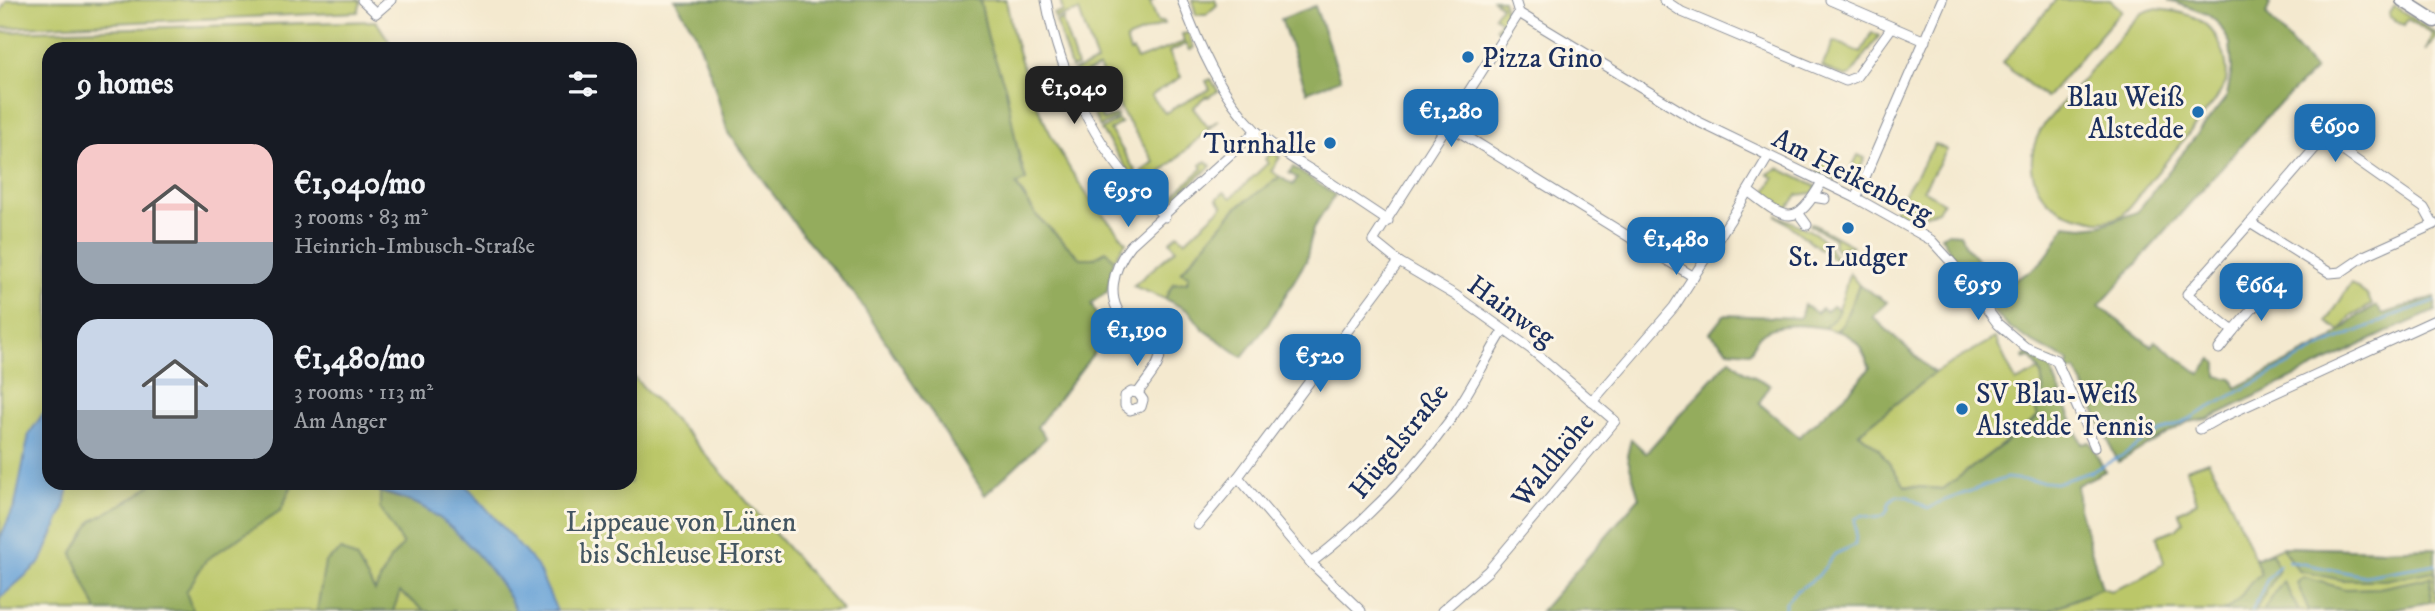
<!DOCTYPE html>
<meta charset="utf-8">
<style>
body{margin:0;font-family:"IM FELL DW Pica",serif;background:#20242c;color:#f1f3f6;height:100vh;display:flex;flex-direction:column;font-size:26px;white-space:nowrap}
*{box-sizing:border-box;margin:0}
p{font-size:23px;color:#9ea1a6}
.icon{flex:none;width:38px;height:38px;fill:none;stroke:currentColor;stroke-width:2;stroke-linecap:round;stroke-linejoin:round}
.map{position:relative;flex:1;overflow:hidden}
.details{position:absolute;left:42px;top:42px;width:595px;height:448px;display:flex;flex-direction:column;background:#171b24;border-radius:21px;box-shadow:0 4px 18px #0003}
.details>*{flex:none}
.price{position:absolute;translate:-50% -60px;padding:0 16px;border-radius:14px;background:#1f6fb2;color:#fff;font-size:23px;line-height:46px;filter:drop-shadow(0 2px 4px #0008)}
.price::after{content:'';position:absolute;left:50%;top:42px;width:21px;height:16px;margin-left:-10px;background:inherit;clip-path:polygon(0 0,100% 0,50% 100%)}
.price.active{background:#222;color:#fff}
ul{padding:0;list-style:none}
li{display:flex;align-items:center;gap:21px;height:175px;padding:0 35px}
li span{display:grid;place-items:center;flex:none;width:196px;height:140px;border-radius:21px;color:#555}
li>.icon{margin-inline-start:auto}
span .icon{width:84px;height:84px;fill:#fffc;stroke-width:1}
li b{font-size:30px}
h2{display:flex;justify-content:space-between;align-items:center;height:84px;padding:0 35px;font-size:30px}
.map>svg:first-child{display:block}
.green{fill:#bbc769;stroke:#6b7b64;stroke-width:2}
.forest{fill:#94ac5d;stroke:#586e5e;stroke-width:2}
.water{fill:#67a2d7;stroke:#41689a;stroke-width:2}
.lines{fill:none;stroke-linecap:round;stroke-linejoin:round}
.stream{stroke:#67a2d7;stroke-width:2.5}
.street-casing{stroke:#888c96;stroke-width:11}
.secondary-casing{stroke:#888c96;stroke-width:15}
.street{stroke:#fff;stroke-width:9}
.secondary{stroke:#fff;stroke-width:12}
.poi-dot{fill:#1f6fb2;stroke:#fcf5e5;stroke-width:2.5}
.labels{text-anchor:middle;stroke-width:6;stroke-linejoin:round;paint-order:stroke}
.poi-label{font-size:28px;fill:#1b2f5e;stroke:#fcf5e5;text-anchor:start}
.street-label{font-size:28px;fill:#1b2f5e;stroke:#fcf5e5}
.park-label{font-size:28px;fill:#435561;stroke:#fcf5e5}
</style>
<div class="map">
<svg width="2435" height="611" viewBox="0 0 2435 611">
<rect width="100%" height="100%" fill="#fcf5e5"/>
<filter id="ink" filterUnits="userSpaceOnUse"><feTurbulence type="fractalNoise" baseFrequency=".0143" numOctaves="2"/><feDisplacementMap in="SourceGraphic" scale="14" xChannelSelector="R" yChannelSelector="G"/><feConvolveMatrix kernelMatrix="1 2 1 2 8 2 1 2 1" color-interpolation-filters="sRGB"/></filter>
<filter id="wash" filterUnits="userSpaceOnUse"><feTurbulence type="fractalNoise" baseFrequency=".00686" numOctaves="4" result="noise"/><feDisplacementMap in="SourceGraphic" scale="28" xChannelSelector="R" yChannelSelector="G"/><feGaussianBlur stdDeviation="1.57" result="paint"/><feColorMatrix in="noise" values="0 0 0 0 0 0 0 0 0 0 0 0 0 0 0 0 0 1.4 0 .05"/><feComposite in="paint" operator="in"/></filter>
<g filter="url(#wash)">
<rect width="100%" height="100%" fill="#f4e9cf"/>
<g class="green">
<polygon points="7,0 358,0 361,2 358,12 0,28 0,12"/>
<path d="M980,0H1006C1018,68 1045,135 1085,192C1097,209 1113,225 1126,242L1114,260L1106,251L1093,258H1080L1037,216L1016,184L1026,180L988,39Z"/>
<polygon points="1060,0 1153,0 1150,2 1158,22 1163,21 1164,24 1126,39 1130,52 1133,51 1137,60 1184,42 1182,34 1188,33 1194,48 1190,50 1186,44 1169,52 1181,77 1151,95 1165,113 1210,89 1206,81 1211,79 1218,91 1208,97 1206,96 1193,108 1208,127 1219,120 1155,178 1149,172 1144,176 1141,172 1154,162 1124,115 1099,67 1075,77 1073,71 1097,62 1079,11 1055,18 1054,14 1063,12"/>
<polygon points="1192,0 1215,0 1217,5 1206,15 1196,15"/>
<polygon points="1493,0 1503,0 1507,19 1500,32 1496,28 1501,21 1494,16 1501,6"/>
<polygon points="2056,0 2110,0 2122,10 2046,98 2002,63"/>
<polygon points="2394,6 2435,33 2435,38 2426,51 2432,34 2407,19 2404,25 2390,17 2389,13"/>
<path d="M2153,9C2185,11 2210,17 2222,49C2226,58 2228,72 2226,82C2224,88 2218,95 2215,101L2123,215C2117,217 2109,221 2102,221C2097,222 2090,219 2085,218C2035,210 2017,164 2045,123L2131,24L2142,13Z"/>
<polygon points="1065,18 1062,20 1077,66 1071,68 1056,21"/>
<polygon points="376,21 394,49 49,49 49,483 630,483 630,373 692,439 843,611 0,611 0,32"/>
<polygon points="1872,32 1879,36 1851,75 1845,77 1822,67 1834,41 1861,53"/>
<polygon points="1088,73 1083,77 1103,120 1116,115 1117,118 1100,127 1076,79"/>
<polygon points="1118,120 1121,123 1110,130 1136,172 1131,175 1101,130"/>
<polygon points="1935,144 1947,150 1923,190 1943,202 1938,211 1906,218 1893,212"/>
<polygon points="1272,152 1280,157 1271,171 1280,177 1236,208 1182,271 1190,275 1186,282 1173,284 1165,299 1133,286 1176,249 1170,241 1178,234 1185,241 1223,206 1217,199 1224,192 1231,198 1268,163 1265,159"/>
<polygon points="1858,155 1865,158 1854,182 1849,185 1818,173 1823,162 1849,174"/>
<polygon points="1206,161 1211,166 1165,207 1160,208 1156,204 1162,198 1155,191 1149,196 1145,191 1155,182 1173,196 1203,168 1201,165"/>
<polygon points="1778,168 1817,187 1813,193 1797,195 1786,211 1777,209 1762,198 1774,178 1768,174"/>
<path d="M1776,215C1788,221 1819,232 1825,242C1830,250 1831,253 1838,260L1837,262Z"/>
<polygon points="1811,223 1853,246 1851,248 1843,247 1837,250 1833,245 1835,239 1810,225"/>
<path d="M1849,273L1859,285L1843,324L1836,331L1824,328C1840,313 1844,293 1849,273Z"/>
<polygon points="2351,283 2368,296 2372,305 2352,316 2340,331 2327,322"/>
<polygon points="1995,338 2016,382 2038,371 2041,373 2044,395 2038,417 1943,489 1905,486 1878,448 1859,433 1934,373"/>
<polygon points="2208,461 2223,486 2255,559 2282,547 2383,550 2435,548 2435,601 2381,611 2047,611 2102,588 2111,591 2140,579 2164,563 2157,536 2176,529 2183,522 2178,512 2197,502 2186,469"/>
</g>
<g class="forest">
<polygon points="675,0 980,0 988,39 1006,89 1020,163 1026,180 1016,185 1037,216 1080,258 1093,258 1107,251 1114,260 1107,292 1091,303 1106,337 1037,427 1046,438 985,495 856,296 803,235 728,133 712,78 695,32"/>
<path d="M2168,0H2265L2270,4L2266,14L2315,70L2269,114L2099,306L2151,346L2155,341L2200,374L2212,359L2217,363V376L2232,379L2236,388L2331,340L2358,316L2377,306L2383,314L2435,297V311L2387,332L2208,419L2188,422L2118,462L2076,370L2067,372L2069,361C2049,351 2029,342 2011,328C1987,311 1956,262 1941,236L1947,233L1960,234L1967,248L2000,287C2037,271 2047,261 2065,225L2083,227L2101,225L2137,212L2227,96L2232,68L2230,43L2219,24L2207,14Z"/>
<polygon points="1315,6 1341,79 1307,92 1281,19"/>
<polygon points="1293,167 1335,195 1313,229 1306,261 1268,324 1242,357 1203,329 1189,311 1165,299 1173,284 1187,282 1189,275 1181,272 1236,208 1280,177 1293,185 1297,178 1289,173"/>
<path d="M1859,285L1887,302L1873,317L1934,373L1859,433L1878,448L1905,486L1943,489L2029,425L2038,417L2033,401L2044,394L2041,373L2031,357L2024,359L2023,357L2028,353L2053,362L2054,366L2050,368L2082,444L2090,442L2105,471L2077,485L2079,508L2102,588L2047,611H1541L1639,498L1627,456L1631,439L1646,453L1730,359L1743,371L1770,385L1759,403L1799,437L1848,393L1870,368C1863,349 1856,335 1836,331L1843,324Z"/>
<path d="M1804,305L1817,313L1822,308L1826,311L1832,306L1839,310L1835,318L1824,328C1807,325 1770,321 1758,338C1754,343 1754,347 1750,352L1728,350L1710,333L1724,315L1800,318Z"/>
<polygon points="153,483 293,483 281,510 206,560 186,592 193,611 97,611 72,554 92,521 138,495"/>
<path d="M380,492C393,497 409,500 421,506C455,523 501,577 516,611H425L400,592L393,611H317L325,562L341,550L356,558L375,591L390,559L403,545L380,508Z"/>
<polygon points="2282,547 2383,550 2435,548 2435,571 2385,580 2342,580 2299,571"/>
<path d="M2272,553L2279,570L2255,611H2223C2243,602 2244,584 2261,574L2255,559Z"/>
<polygon points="2303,577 2345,589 2379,588 2432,577 2430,602 2381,611 2309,611 2297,583"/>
<polygon points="2283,581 2299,611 2263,611"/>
</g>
<g class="water">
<polygon points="49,405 49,483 70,483 64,508 41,562 0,598 0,538 15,505 29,434"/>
<path d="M354,483H462L466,485L537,566L557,611H516C501,577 455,524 421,506C401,496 376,491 354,483Z"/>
</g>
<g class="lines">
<g class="stream">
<polyline points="2389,317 2435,301"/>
<polyline points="2196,415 2323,346 2388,318"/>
<polyline points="2288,561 2365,576 2435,564"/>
<path d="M1784,611L1786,602L1794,593L1818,576L1835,554L1855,545L1856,534L1855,519L1862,515C1875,519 1888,520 1889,503L1897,496L1909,497L1928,509L1938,503L2006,478L2056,483L2093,471L2127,453L2149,437L2194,417"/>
<polyline points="2252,611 2267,580 2280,565"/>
</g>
</g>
</g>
<g filter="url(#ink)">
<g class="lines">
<g class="street-casing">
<g id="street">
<polyline points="362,0 376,13 391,0"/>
<path d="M1046,0C1061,82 1102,161 1165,217"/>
<path d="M1182,0C1199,46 1220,94 1255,130C1273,147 1295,160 1316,173C1340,189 1364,205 1388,221"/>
<polyline points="1515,0 1519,13"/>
<polyline points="1664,0 1682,12 1846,81 1856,77 1892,27"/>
<polyline points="1830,0 1925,41"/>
<polyline points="1519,13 1697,121 1856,198 1931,240 1953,264 1998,324 2025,347 2056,360 2095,447"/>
<polyline points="1448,125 1694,277"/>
<path d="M1748,191C1786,220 1795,229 1822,182"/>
<polyline points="1813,197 1825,199"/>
<polyline points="1856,198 1942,0"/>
<polyline points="1799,214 1807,225"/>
<polyline points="2250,223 2316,147 2326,139 2424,208 2433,224"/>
<polyline points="2233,331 2266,293"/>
<polyline points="2219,349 2233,331 2187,294 2250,223 2330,273 2341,272 2366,255 2435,224"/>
<path d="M1138,393L1143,400L1141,407L1130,410L1125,406V396L1131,392L1138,393C1145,382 1159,368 1160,355C1163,336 1139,332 1128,323C1103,301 1113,267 1131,245L1256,131"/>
<polyline points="1592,402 1674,307 1734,214 1768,157"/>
<polyline points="2200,429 2216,420 2435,320"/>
<polyline points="1238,477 1311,563 1361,611"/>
<polyline points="1198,525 1238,477 1399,262"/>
<path d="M1311,563C1363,523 1412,473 1450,420C1470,392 1485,360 1503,331"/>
<polyline points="1442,611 1488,571 1615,421 1531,349 1455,295 1399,262 1373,241 1519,13"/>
</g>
</g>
<g class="secondary-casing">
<polyline id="secondary" points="2402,0 2435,21"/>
</g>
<use href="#street" class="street"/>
<use href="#secondary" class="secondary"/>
</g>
</g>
<g class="poi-dot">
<circle cx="1468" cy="57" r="7"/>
<circle cx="2198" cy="112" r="7"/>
<circle cx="1330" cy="143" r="7"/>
<circle cx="1848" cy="228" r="7"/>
<circle cx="1962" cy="409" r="7"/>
</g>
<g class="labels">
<g class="poi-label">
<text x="1482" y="67">Pizza Gino</text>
<text x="2184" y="106" text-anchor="end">Blau Weiß<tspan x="2184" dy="32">Alstedde</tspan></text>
<text x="1316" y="153" text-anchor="end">Turnhalle</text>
<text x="1848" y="266" text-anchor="middle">St. Ludger</text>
<text x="1976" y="403">SV Blau-Weiß<tspan x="1976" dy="32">Alstedde Tennis</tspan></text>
</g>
<g class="street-label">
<text transform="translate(1853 175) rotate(27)" y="10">Am Heikenberg</text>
<text transform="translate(1512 310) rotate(36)" y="10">Hainweg</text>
<text transform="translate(1398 440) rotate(-51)" y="10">Hügelstraße</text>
<text transform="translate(1552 459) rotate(-51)" y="10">Waldhöhe</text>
</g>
<g class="park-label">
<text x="681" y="531">Lippeaue von Lünen<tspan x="681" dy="32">bis Schleuse Horst</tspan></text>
</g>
</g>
</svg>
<b class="price active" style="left:1074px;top:126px">€1,040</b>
<b class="price" style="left:1451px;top:149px">€1,280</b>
<b class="price" style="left:2335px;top:164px">€690</b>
<b class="price" style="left:1128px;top:229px">€950</b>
<b class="price" style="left:1676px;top:277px">€1,480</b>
<b class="price" style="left:1978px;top:322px">€959</b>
<b class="price" style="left:2261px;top:323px">€664</b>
<b class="price" style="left:1137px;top:368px">€1,190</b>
<b class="price" style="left:1320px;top:394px">€520</b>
<section class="details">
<h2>9 homes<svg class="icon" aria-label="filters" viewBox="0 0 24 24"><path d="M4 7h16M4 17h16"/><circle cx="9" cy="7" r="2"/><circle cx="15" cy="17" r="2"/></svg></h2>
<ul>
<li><span style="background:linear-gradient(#f6c9c9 70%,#9aa5b1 0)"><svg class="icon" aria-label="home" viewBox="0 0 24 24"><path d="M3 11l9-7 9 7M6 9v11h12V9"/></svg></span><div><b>€1,040/mo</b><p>3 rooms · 83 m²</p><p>Heinrich-Imbusch-Straße</p></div></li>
<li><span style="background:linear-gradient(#c9d6e8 65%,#9aa5b1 0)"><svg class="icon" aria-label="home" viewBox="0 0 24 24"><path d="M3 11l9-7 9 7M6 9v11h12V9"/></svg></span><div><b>€1,480/mo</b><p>3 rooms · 113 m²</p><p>Am Anger</p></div></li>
</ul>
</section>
</div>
